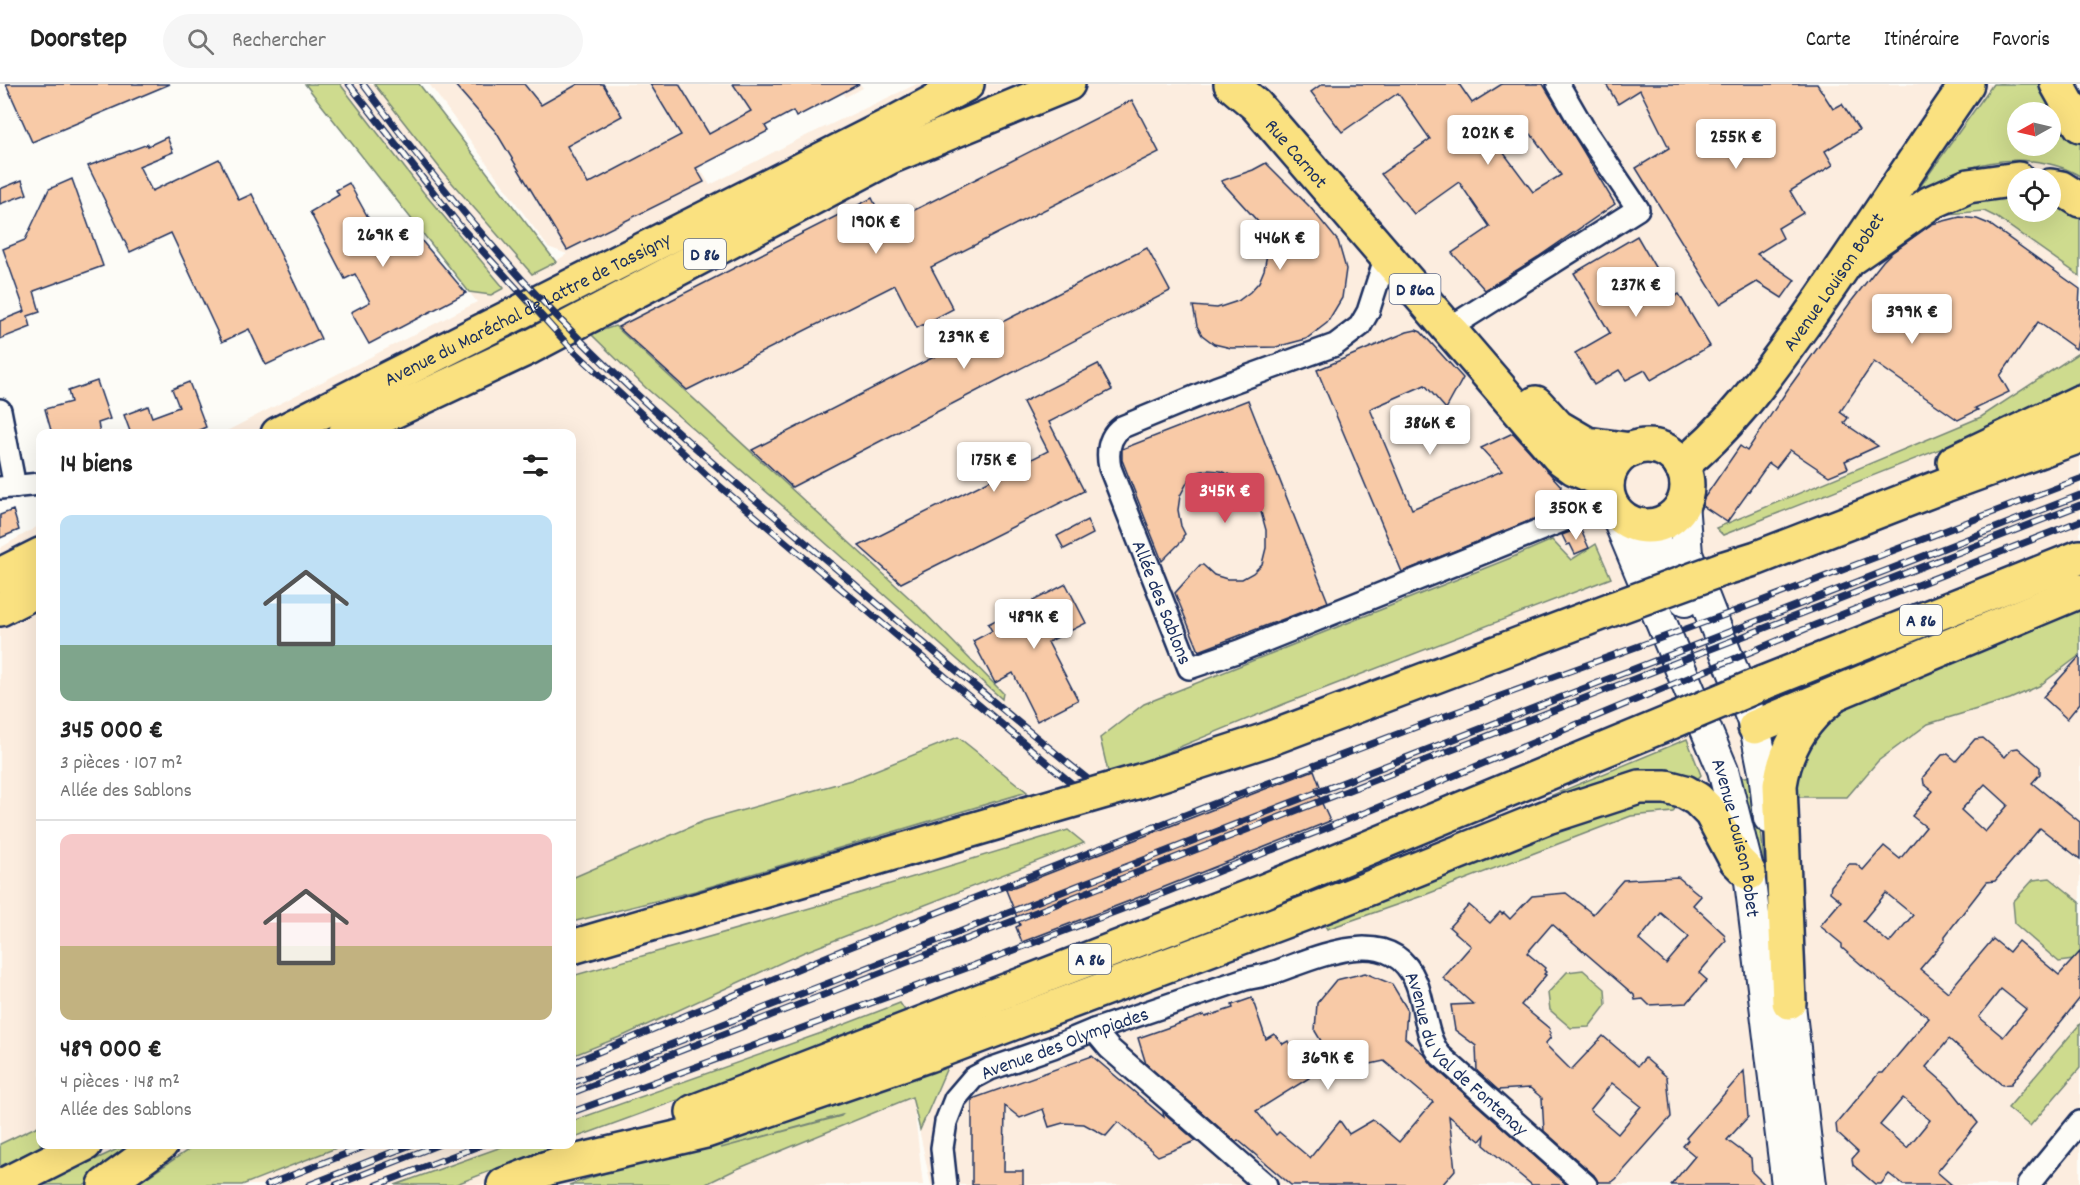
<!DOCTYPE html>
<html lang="fr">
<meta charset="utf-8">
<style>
body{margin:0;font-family:Dekko,sans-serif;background:#f6f6f6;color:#222;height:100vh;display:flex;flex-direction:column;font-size:22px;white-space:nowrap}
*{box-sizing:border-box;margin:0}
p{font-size:20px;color:#767676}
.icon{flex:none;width:33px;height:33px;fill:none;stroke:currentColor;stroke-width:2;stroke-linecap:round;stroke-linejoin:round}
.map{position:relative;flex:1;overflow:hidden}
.details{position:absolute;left:36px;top:345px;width:540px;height:720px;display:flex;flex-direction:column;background:#fff;border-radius:12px;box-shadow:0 6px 24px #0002}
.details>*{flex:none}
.needle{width:39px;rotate:262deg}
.controls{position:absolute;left:2007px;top:18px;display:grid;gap:12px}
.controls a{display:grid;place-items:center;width:54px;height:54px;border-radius:50%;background:#fff;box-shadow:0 6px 24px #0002;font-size:30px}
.price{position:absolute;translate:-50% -51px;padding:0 14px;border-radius:6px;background:#fff;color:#222;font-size:20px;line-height:39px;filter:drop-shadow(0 2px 3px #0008)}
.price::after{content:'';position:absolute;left:50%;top:36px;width:18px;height:14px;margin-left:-9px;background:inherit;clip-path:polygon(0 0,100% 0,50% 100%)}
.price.current{background:#d1495b;color:#fff}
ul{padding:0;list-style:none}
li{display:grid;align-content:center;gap:12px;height:318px;padding:0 24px}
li+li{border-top:2px solid #e0e0e0}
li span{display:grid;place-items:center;height:186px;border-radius:12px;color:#555}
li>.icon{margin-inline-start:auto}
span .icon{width:108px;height:108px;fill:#fffc;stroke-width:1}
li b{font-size:26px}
h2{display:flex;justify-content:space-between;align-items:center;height:72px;padding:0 24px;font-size:26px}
header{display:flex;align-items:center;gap:36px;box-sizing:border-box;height:84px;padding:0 30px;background:#fff;border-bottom:2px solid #e0e0e0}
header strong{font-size:28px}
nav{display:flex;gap:33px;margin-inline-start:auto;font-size:21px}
.search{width:420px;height:54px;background:#f6f6f6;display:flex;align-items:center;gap:15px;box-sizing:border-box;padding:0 21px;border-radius:33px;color:#767676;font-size:22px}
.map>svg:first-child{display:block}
.built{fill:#fceddf;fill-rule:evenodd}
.green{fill:#cedb8e;stroke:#748576;stroke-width:1.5;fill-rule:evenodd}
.building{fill:#f8caa7;stroke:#1b2f5e;stroke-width:1.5;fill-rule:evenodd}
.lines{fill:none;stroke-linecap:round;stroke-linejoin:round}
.street-casing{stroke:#1b2f5e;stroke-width:26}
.secondary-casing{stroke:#1b2f5e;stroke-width:34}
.primary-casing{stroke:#1b2f5e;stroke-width:38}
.highway-casing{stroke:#1b2f5e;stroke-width:38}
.street{stroke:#fdfcf7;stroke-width:21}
.secondary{stroke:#fdfcf7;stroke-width:30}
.primary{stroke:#fae180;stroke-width:33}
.highway{stroke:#fae180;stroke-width:33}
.rail-casing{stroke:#1b2f5e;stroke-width:7}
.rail{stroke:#fdfcf7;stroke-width:4.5;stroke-dasharray:14;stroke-linecap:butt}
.highway-bridge-casing{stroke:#1b2f5e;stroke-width:38;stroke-linecap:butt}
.highway-bridge{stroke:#fae180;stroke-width:33}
.labels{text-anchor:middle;stroke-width:6;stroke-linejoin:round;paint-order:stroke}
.shield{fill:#fdfcf7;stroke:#5f6c8c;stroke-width:1.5}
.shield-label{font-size:18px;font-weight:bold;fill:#1b2f5e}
.street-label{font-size:20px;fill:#1b2f5e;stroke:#fdfcf7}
</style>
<header>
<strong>Doorstep</strong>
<div class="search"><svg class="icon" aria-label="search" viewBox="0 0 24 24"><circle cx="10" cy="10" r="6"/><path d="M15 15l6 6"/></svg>Rechercher</div>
<nav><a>Carte</a><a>Itinéraire</a><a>Favoris</a></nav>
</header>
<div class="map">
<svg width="2080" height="1101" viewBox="0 0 2080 1101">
<rect width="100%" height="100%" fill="#fdfcf7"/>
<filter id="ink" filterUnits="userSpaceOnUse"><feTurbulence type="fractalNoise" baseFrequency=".0167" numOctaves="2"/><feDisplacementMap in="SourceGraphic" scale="12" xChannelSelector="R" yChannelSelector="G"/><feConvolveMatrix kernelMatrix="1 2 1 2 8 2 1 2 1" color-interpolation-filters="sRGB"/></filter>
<g filter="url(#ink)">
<g class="built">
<path d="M305,0H419L556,177L567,170L548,163L429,0H649L710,101L795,57L917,0H2080V1101H931L914,1022L923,1101H0V464L40,441V1060H572V350L223,349L477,218ZM2018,28H2050V62H2018ZM2018,94H2050V128H2018Z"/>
<polygon points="650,0 860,0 863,4 845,13 842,7 838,9 839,11 796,33 792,27 765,41 768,47 699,82"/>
</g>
<g class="green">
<polygon points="305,0 340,0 424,109 504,204 491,211 469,208"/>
<polygon points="374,0 419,0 556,178 532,190 446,92"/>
<path d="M1993,0H2047L2080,55V92C2048,73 2002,72 1967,85C1946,93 1925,109 1907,121ZM2018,28H2050V62H2018Z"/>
<polygon points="2017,107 2018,128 2050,128 2051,117 2074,128 2080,133 2080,192 1996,133 1984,127 1948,130 1944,123"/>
<polygon points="615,242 917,521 1003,609 1002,615 820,454 646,304 591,250"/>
<polygon points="2080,268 2080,297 2051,321 1723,451 1716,444 1981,333"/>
<polygon points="1552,456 1571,476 1596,460 1611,494 1284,620 1109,692 1100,654 1144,620 1513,473"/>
<polygon points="2080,521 2080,571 2039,602 2010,615 1928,640 1878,677 1847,713 1792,713 1798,677 1829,630"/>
<polygon points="958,653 1027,708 695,807 572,838 572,794 704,737 851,696"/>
<polygon points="1687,655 1701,691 1694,699 1543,721 1543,715"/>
<polygon points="1756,691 1772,867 1734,695"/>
<polygon points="1642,715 1678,718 1673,728 1631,732 1422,812 1327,845 1321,835"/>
<polygon points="1068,746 1084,759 802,869 625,951 572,972 572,892 824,820"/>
<polygon points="2050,794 2080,818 2080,868 2073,876 2059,878 2015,840 2013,818 2033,796"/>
<polygon points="1583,886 1605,905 1606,921 1589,943 1571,944 1550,926 1548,909 1567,888"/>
<polygon points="900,919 906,928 689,1012 572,1055 572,1037 830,946"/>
<polygon points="2080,940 2080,984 2030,1042 2008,1024"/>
<path d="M952,972L920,1046L912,1013L737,1085L704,1101H569ZM842,1031L841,1032L721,1064Z"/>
<polygon points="40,1041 40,1060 43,1061 0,1084 0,1060"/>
<polygon points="197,1060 344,1060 344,1061 242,1101 135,1101"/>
<polygon points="126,1061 134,1061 85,1101 41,1101"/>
<polygon points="507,1061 558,1061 454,1101 395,1101"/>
</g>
<g class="building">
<polygon points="6,0 170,0 32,58"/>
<polygon points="454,0 524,0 541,21 578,0 603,0 622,32 567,62 588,100 681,51 650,0 679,0 709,50 751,27 733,0 859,0 796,33 793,27 765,42 768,47 696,84 704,98 567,166 496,48"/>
<path d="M1322,0H1459L1472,19L1502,0H1543L1615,120L1538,173L1485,206L1452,169L1490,143L1459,98L1414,130L1381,90L1430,55L1398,9L1342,48L1311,8ZM1531,50L1561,91L1533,108L1503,68Z"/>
<polygon points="1606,0 1817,0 1833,25 1842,20 1859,46 1825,67 1833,81 1790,107 1803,129 1778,144 1783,154 1757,170 1795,196 1782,214 1757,198 1720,220 1636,84 1669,64 1640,6 1618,20"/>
<polygon points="1132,16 1159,68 931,183 953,225 917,244 895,201 687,306 618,243 872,114 885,141"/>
<polygon points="167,53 173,68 139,82 152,107 219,75 239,116 252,110 321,255 266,281 249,245 222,258 171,149 130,168 88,82 148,60 148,62"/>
<polygon points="1266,79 1310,123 1338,157 1346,185 1342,214 1327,239 1306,255 1276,263 1231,264 1214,260 1202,251 1197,242 1193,222 1217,224 1238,217 1250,208 1259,198 1264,186 1267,170 1266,156 1260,140 1221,97 1253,86"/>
<polygon points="72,95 103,182 34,207 40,228 28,232 31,243 0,255 0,237 25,227 3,165 25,156 49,105"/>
<polygon points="22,96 27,110 0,120 0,105"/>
<polygon points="349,99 375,146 384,141 400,171 410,143 466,209 369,260 351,228 370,218 355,190 345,195 310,128 339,111 336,106"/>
<polygon points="1960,133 1977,135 1989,140 2080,205 2078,241 2080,247 2076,265 2038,238 2000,292 2009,308 1975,324 1978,326 1958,336 1874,278 1840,328 1848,334 1844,339 1878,362 1845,377 1848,384 1829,392 1790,366 1776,384 1769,379 1727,438 1700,420 1740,362 1747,367 1788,305 1850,219 1883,177 1890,170 1932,140"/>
<polygon points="1637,152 1659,190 1657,191 1670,215 1679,210 1710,262 1651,296 1645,286 1626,296 1619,286 1594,301 1575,269 1610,249 1574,189"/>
<polygon points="1147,164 1170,207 792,403 752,366"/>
<polygon points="1416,246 1421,248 1463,294 1446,325 1425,301 1370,325 1412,425 1502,387 1481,364 1513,349 1561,402 1558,420 1561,424 1402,488 1317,286 1407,248"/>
<polygon points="1098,280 1112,306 1049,338 1084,407 901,499 859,462 1048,367 1023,318"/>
<polygon points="97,297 110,335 98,339 100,350 52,350 45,325 71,318 68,307"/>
<polygon points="189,298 206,343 190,350 131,350 124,331 148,322 152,333 179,323 172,305"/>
<polygon points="1248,316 1328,518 1199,567 1175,509 1200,481 1203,481 1214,491 1227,495 1242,495 1253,489 1262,480 1266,464 1266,446 1261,428 1245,401 1233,392 1220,387 1207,386 1198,388 1188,397 1180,412 1178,426 1181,442 1185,450 1183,452 1183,456 1162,477 1122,376 1122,365"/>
<polygon points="13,426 19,446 0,454 0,431"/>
<polygon points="1087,436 1093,450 1064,465 1057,452"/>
<polygon points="1580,444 1589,464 1575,470 1570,460 1567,461 1562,451"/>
<polygon points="1066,500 1086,539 1048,558 1078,616 1037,637 1013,589 995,599 973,557 992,547 988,540"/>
<polygon points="2080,572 2080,619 2067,635 2043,613"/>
<path d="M1983,654L2005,673L2012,665L2018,664L2040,683V690L2032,699L2080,738V775L2040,744L1995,797L1987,798L1945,852V856L1920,885L1948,908L1993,855L2009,868L2018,857L2059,891L2080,868V914L2011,1000L2002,1001L1949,955L1926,983L1950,1004L1978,1039L1937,1088L1952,1101H1903L1889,1090L1881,1100H1875L1853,1081L1852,1075L1858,1068L1837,1049L1836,1040L1879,989H1883L1929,934L1864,883L1842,864V860L1820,842L1841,817L1830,808L1831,802L1849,780H1856L1863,786L1884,762L1900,775L1926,743L1912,732L1933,707L1924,700L1923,693L1942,671L1948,670L1956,677L1975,655ZM1985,700L2008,721L1985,748L1961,726ZM1886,809L1913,831L1889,859L1863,837ZM2001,905L2026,925L2003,953L1979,933ZM1903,1014L1930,1036L1907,1064L1880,1041Z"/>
<polygon points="1314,686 1320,702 1315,704 1330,737 1132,816 1022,858 1016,843 1020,841 1006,806"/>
<path d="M1678,793L1701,812L1693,821L1724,850L1726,857L1699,889L1707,896L1687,919L1649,921L1643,915L1635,916L1634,911L1552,840L1527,869L1545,884L1544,886L1546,888L1544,890L1546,891L1521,921L1550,945L1549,947L1551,949L1549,951L1551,953L1545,960L1571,986L1603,952L1638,982L1645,974L1667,993L1671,1033L1616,1095L1612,1098H1598L1594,1091L1544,1047L1542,1014L1530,1004L1498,1006L1477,987L1476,962L1455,946L1451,921L1473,920L1443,894L1471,862L1449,843L1469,821L1490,839L1500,828L1502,830L1504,829L1510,835L1532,812L1566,809L1593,830L1623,796ZM1661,829L1689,853L1666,880L1639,856ZM1612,999L1641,1022L1618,1050L1590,1026Z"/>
<polygon points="1365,889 1392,900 1407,925 1405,954 1424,970 1433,982 1567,1101 1532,1101 1484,1061 1485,1051 1480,1057 1449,1032 1455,1086 1442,1101 1291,1101 1238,1056 1236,1058 1146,980 1138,954 1204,931 1205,933 1233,924 1232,921 1252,914 1266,955 1274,950 1283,960 1288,957 1309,994 1256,1027 1276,1051 1279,1048 1310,1074 1340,1037 1349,1050 1373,1036 1399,1058 1433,1018 1384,977 1357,983 1330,972 1315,947 1317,919 1336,896"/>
<polygon points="1092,972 1164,1033 1163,1028 1196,1057 1158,1072 1118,1038 1106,1052 1084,1040 1063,1039 1049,1043 1043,1025 1020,1034 1005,1022 1004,1087 1023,1087 1023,1101 972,1101 972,1015"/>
<polygon points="1744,987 1748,1033 1727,1056 1751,1074 1752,1088 1765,1101 1671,1101 1695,1072 1683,1062 1688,1056 1686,1054"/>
</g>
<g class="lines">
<g class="street-casing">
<g id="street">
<path id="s1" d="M1386,172L1368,228L1360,242L1335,261L1216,304L1122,343C1108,353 1107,369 1110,384L1189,584L1239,567L1567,435L1611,421"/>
<polyline points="1462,236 1638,125 1584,45 1558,0"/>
<polyline points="0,326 15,403"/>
<polyline points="0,404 40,400"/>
<polyline points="1094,946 1109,964 1266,1101"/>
<path id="s2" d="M946,1101L942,1064L946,1038L955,1015L973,994L990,985L1053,963L1094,946L1245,895C1254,893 1264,892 1272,889C1316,874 1390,837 1416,898C1426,922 1424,952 1441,972L1586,1101"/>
<polyline points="2028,1101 2080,1038"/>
</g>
</g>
<g class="secondary-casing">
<g id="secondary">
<polyline points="1683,418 1687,470 1755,643 1764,688 1769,734"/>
<path id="s3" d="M1614,426L1723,686L1749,789L1787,1101"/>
<polyline points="1646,442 1673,489 1685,517"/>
<polyline points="1787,895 1811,1101"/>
</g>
</g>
<g class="primary-casing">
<g id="primary">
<path id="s4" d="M1231,0L1256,21L1559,373L1574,384L1607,399"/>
<polyline points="1536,319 1558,343 1587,360 1631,366"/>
<path id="s5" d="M278,350L892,40L967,0"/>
<polyline points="345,350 530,263 890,73 1068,0"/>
<circle cx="1647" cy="402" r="40"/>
<path id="s6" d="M1681,382C1730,344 1767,291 1803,241C1859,162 1911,80 1967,0"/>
<polyline points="0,491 40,471"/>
<polyline points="0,525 40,505"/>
</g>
</g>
<g class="highway-casing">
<g id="highway">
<polyline points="2057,0 2080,41"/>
<polyline points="2050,102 2061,104 2080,116"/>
<polyline points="1851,174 1930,119 1968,102 2018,95"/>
<polyline points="1954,378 2080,318"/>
<polyline points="1722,485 1757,474 1945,401 2080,352"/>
<polyline points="1763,599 2080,473"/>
<polyline points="1755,643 2080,507"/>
<polyline points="1140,697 1266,656 1615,524"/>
<polyline points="572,863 1033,728"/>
<path d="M1789,918L1780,701C1785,668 1801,638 1828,617"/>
<polyline points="693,1028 1264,807 1671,638"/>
<polyline points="544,1085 706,1047 928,971 1327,821 1547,733 1639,703 1666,703 1685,708 1697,715 1711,729 1736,776 1749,789"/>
<polyline points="4,1101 85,1060"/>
<polyline points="105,1101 161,1060"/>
<polyline points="504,1101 564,1078"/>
</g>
</g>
<use href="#street" class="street"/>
<use href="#secondary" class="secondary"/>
<use href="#primary" class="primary"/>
<use href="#highway" class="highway"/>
<g class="rail-casing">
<g id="rail">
<polyline points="349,0 459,141 569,262 710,394 1076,703"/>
<path d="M363,0C421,78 482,154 549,224C637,316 734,398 832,481C919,555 1005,629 1094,700"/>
<polyline points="572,979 845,865 1200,725 1429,638 1730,529 2080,395"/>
<polyline points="572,999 2080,411"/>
<polyline points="572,1009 2080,421"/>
<polyline points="572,1028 975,881 1149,815 1374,725 1815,541 2080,437"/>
<polyline points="267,1101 371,1060"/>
<polyline points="309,1101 413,1060"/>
<polyline points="336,1101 440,1060"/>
<polyline points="377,1101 484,1060"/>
</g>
</g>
<use href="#rail" class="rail"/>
<g class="highway-bridge-casing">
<g id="highway-bridge">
<polyline points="1615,524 1722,485"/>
<polyline points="1671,638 1763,599"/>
<polyline points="1033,728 1140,697"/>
</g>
</g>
<use href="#highway-bridge" class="highway-bridge"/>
</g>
</g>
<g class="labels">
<g class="shield">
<rect x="684" y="155" width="42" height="30" rx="4.5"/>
<rect x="1389.5" y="190" width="51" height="30" rx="4.5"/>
<rect x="1900" y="521" width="42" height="30" rx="4.5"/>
<rect x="1069" y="860" width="42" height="30" rx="4.5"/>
</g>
<g class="shield-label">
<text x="705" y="176">D 86</text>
<text x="1415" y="211">D 86a</text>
<text x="1921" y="542">A 86</text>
<text x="1090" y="881">A 86</text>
</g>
<g class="street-label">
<text dy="7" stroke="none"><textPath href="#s4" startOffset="96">Rue Carnot</textPath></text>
<text dy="7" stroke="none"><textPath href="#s6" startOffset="240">Avenue Louison Bobet</textPath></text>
<text dy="7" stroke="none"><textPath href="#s5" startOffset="279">Avenue du Maréchal de Lattre de Tassigny</textPath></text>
<text dy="7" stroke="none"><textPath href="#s1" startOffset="524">Allée des Sablons</textPath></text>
<text dy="7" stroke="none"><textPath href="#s3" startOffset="351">Avenue Louison Bobet</textPath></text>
<text dy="7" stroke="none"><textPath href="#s2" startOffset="214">Avenue des Olympiades</textPath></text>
<text dy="7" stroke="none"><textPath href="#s2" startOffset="686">Avenue du Val de Fontenay</textPath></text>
</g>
</g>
</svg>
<div class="controls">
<a><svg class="needle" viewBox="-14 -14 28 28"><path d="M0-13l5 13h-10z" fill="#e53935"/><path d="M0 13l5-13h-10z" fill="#767676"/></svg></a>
<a><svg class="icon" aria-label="locate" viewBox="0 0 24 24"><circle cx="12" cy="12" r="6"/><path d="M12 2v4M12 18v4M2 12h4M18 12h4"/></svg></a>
</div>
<b class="price" style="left:1488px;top:82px">202K €</b>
<b class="price" style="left:1736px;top:86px">255K €</b>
<b class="price" style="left:876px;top:171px">190K €</b>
<b class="price" style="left:383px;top:184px">269K €</b>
<b class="price" style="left:1280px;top:187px">446K €</b>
<b class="price" style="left:1636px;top:234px">237K €</b>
<b class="price" style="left:1912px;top:261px">399K €</b>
<b class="price" style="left:964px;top:286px">239K €</b>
<b class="price" style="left:1430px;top:372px">386K €</b>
<b class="price" style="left:994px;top:409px">175K €</b>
<b class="price current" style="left:1225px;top:440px">345K €</b>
<b class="price" style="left:1576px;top:457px">350K €</b>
<b class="price" style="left:1034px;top:566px">489K €</b>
<b class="price" style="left:1328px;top:1007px">369K €</b>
<section class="details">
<h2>14 biens<svg class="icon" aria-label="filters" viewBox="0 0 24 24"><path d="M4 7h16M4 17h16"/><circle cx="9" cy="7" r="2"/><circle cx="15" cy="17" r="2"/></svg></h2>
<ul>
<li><span style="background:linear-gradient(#bfe0f5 70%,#7fa58c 0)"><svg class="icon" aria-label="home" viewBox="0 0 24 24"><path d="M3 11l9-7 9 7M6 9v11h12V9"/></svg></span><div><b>345 000 €</b><p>3 pièces · 107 m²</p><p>Allée des Sablons</p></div></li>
<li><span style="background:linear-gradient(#f6c9c9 60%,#c2b280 0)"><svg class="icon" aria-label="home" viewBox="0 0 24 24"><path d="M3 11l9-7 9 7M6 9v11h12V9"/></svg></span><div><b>489 000 €</b><p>4 pièces · 148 m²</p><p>Allée des Sablons</p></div></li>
</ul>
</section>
</div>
